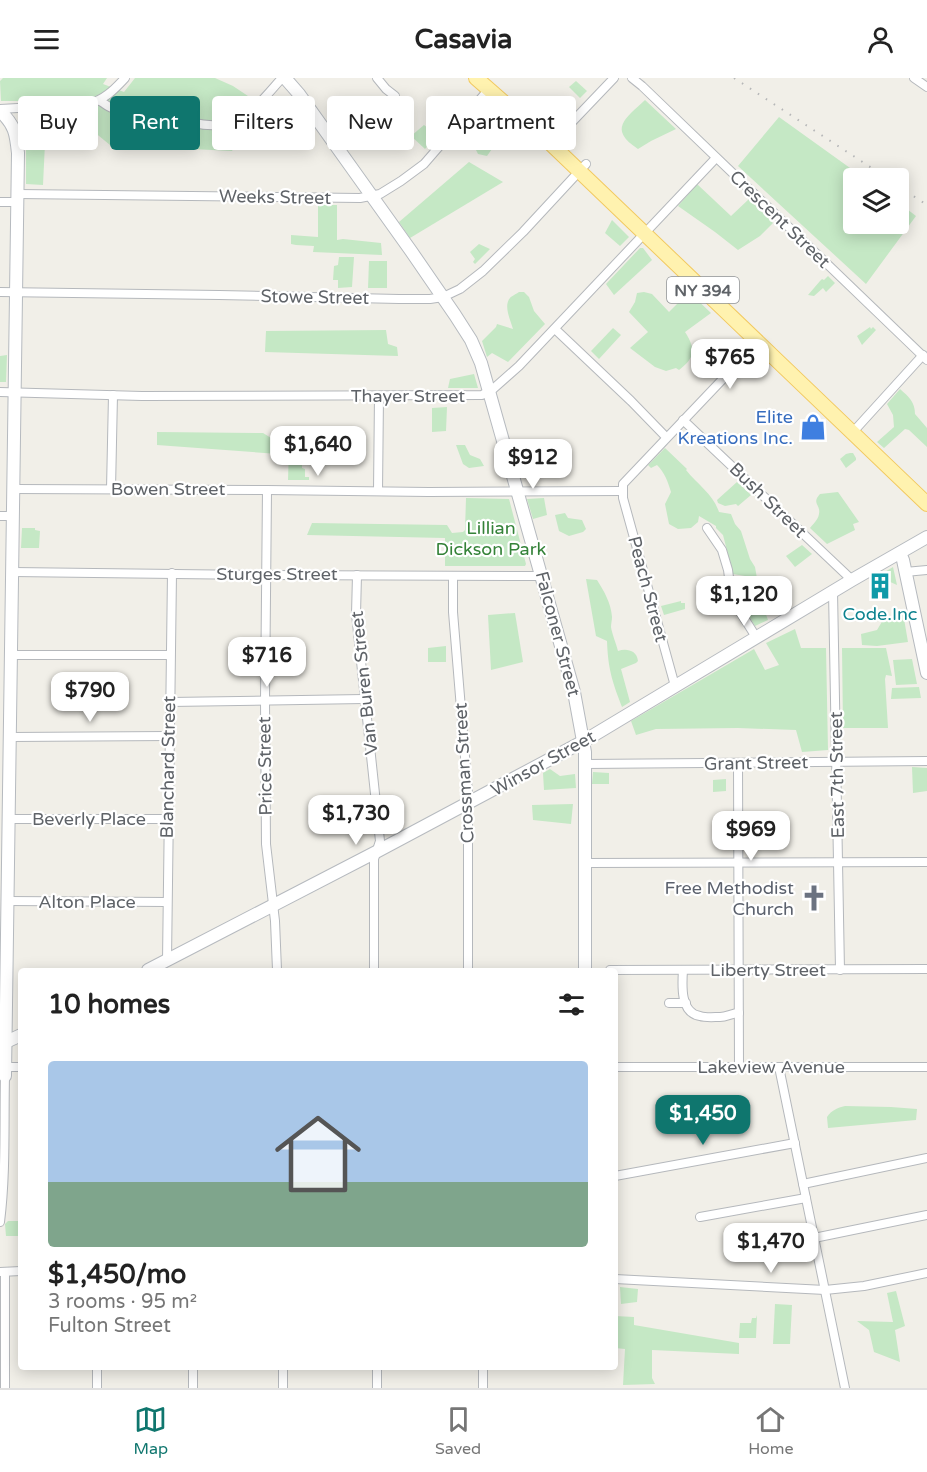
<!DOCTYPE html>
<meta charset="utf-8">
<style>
body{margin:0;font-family:"Varela Round",sans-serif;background:#f2f2f2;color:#222;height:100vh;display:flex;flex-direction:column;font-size:22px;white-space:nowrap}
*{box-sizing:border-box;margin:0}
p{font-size:20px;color:#767676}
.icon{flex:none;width:33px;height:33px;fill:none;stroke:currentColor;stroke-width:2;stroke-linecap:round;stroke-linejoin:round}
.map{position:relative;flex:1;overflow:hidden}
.side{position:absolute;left:18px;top:890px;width:600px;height:402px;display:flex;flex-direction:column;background:#fff;border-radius:6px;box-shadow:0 3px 15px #0003}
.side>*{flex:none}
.banner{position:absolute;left:18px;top:18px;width:600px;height:54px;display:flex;gap:12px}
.fabs{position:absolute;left:843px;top:90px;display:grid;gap:12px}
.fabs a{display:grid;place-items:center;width:66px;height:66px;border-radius:6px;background:#fff;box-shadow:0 3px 15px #0003;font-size:30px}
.price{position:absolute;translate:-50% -51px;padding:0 14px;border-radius:12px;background:#fff;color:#222;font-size:20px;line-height:39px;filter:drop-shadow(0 2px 3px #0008)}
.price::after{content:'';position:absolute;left:50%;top:36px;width:18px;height:14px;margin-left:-9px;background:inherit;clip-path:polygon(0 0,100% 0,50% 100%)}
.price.current{background:#0f766e;color:#fff}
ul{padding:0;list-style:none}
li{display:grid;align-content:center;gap:12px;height:318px;padding:0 30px}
li span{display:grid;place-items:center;height:186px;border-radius:6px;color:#555}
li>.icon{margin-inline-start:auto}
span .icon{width:108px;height:108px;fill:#fffc;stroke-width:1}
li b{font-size:26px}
h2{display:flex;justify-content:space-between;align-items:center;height:72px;padding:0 30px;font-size:26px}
.pill{padding:0 21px;border-radius:6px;background:#fff;box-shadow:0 3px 15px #0003;font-size:21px;line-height:54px}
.pill.current{background:#0f766e;color:#fff}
header{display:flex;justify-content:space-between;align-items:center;height:78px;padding:0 30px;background:#fff;font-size:27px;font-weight:700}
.tab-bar{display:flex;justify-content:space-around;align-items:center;height:84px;border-top:2px solid #e0e0e0;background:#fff;font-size:16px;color:#767676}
.tab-bar a{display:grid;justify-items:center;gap:3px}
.tab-bar .current{color:#0f766e}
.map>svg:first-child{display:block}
.green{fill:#c5e8c5}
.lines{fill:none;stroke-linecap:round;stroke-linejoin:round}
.street-casing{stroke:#b5b8bc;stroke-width:10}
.secondary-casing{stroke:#b6babf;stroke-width:14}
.primary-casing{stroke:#f2c960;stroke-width:16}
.street{stroke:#fff;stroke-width:8}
.secondary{stroke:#fff;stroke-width:12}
.primary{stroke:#fff2af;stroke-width:14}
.rail{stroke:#b6b7b8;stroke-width:2;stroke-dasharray:1.5 8;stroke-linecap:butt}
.labels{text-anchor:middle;stroke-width:4.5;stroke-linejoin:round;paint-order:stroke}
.shield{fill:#fff;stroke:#8f9295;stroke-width:1.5}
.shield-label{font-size:16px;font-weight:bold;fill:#5f6368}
.street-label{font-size:18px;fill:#5f6368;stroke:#fff}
.shop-label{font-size:18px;fill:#366cbe;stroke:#fff;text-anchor:end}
.park-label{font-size:18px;fill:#348238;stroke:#fff}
.culture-label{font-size:18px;fill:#0d838f;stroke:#fff}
.worship-label{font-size:18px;fill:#5b616d;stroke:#fff;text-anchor:end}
</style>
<header><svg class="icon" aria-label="menu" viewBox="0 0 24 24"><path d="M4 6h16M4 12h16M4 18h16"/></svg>Casavia<svg class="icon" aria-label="person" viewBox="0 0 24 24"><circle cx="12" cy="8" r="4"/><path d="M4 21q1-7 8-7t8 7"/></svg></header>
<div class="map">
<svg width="927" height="1310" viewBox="0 0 927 1310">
<rect width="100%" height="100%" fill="#f1efe8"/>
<g class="green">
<path d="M3,0H107L103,6L124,14L135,0H215L233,8L248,18L246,38L270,29L274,32C268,44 257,45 245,48L232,73L110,67L82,44L67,53L45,65L43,107L26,106V54L19,39C33,29 60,33 76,34V19L57,22L41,21V23H1L0,3Z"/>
<polygon points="576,3 587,13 580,20 569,9"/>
<path d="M645,22L676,51L651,63L638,71C608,51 625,41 645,22Z"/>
<polygon points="498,34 512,46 504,54 487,78 478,76 474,68"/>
<polygon points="779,39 864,100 854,100 854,146 898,146 899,125 916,138 866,206 738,88"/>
<polygon points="424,47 437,57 425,71 411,58"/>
<polygon points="469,84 503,104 410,160 399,144"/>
<polygon points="697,106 731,138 749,121 773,145 760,158 738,172 715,154 678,128"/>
<polygon points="318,127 337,127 337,162 343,161 381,165 382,177 313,174 314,168 296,167 291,166 291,157 318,159"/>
<polygon points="612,142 629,159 620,168 605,155"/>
<polygon points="479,166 490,171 475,186 473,184 475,181 470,174"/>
<polygon points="640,170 643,170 652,182 614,217 606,206"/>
<polygon points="339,179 354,179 352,209 338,210 338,202 333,202 334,188 338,187"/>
<polygon points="369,183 387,183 387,210 368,210"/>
<polygon points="828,198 835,205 826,214 823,210 814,218 808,217 820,203 822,201 824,202"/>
<path d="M519,214H524L529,219L534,233L545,246L508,284L492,275L487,279L482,263L496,249L497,246L513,251C511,243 503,228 510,220C510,219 518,215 519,214Z"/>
<path d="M644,214L652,216L669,234L689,214L711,235L685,254C696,271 695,280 679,292L676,290L666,293L655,289L630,270L648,254L629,234L635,224L637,215Z"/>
<polygon points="870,249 871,251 873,249 876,252 862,267 857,258"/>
<polygon points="613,250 621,257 599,281 591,273"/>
<polygon points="386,252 388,266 397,269 398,278 265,274 266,253"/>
<polygon points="7,277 6,304 0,304 0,278"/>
<polygon points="474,296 478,310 448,310 450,301"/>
<path d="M900,311C909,319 915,324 915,336L927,350V369L909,352L905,351L884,370L877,364L894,349L893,337L887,326Z"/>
<polygon points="447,329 446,353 432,354 432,330"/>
<polygon points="157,354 263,355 276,363 278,376 157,367"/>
<polygon points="456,367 465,367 470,377 480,381 484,388 469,390 463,386"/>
<polygon points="289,368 302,370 302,390 305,391 305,399 309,399 309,402 288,402"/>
<path d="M665,370L687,391L686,392C698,407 713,416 719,434L731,436L735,446L741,453L750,481L755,489L761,523L768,542L755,548L739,522L753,515L745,498L733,496L723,457L716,450V448L699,438L698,444L691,450L678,451L669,446L665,426L671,414C668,404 665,395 657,387L651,390L648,387Z"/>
<polygon points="850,375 853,375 856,380 856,382 846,390 840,381 846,376"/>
<polygon points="737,404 751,417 738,428 736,426 725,428 718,425 717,422"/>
<path d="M838,414L859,444L853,446L855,452L827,466L810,450C813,446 818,442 819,436C821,426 811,426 820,416Z"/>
<polygon points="466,420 509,421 526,486 525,488 445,488 445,460 307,457 312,445 447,447 452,455 463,454 465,452"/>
<polygon points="544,420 547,437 533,441 527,421"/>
<polygon points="565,435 568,440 582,442 586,451 583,454 569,458 559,453 555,437"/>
<polygon points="22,450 35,450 35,452 40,453 39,470 21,470"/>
<polygon points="802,467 812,476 795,489 786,478"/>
<polygon points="893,489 897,507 888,503 886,498 874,503 873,501"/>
<path d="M586,501L597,502C604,513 611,525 612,539C612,542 611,546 611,549C612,556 616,565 618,573C626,570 637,572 638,583L636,585L621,591L630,624L622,629C612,603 608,591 607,563L596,558Z"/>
<polygon points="681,523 681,525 685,525 685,531 664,537 661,528"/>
<polygon points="515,535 523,584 491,592 488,537"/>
<polygon points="903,535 908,564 877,568 862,567 861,556 877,552 883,542"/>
<polygon points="795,551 801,570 826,570 828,672 802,674 796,652 738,650 656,651 636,657 631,643 754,571 765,592 779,587 766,565"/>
<polygon points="446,568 446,584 428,584 428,570"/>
<polygon points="842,570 886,570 892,598 886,597 885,601 888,650 843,650"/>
<polygon points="912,581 917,606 896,607 893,582"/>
<polygon points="919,609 921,620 891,621 892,610"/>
<polygon points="912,689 927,690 927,713 913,715"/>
<polygon points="550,691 560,698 575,696 576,710 544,712 543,695"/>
<polygon points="593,694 609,695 609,706 592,706"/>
<polygon points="726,701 726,713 713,714 713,702"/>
<polygon points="573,726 571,746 533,742 532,727"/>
<polygon points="659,1022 709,1031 711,1040 664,1052"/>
<path d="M845,1028L891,1029L917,1031L916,1042L828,1050L827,1039C832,1032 837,1030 845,1028Z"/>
<polygon points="8,1143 21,1143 21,1158 6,1158 5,1146"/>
<polygon points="620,1209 638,1211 637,1224 621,1226"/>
<polygon points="896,1213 905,1248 895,1252 900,1284 874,1274 869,1252 857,1243 893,1244 887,1215"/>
<polygon points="775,1226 792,1227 790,1266 773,1266"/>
<polygon points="757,1237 756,1260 739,1260 740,1245 751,1245 752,1240 756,1240"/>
<polygon points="615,1238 634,1239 634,1247 739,1265 739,1276 652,1272 652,1300 655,1306 623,1307 625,1271 615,1270"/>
</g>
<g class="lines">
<g class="street-casing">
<g id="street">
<polyline points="377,0 386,11 395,18"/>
<polyline points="632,0 642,8 927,282"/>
<polyline points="914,0 927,9"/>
<path d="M100,23C104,25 108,29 112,30C125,32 140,30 154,32C168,35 180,42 194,45C239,55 255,30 282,0"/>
<path d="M0,31L88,26C104,22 114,12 125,0"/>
<polyline points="551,66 614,0"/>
<polyline points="18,116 360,120 380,116 401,103 424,86 489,11"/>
<polyline points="0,124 18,124"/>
<polyline points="0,214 219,217 399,221 430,221 443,219 460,211 483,193 523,154 586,86"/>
<polyline points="555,251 631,323 666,359"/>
<polyline points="0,314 142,318 482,317 493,311 519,288 716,80"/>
<polyline points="683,342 852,502"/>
<polyline points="853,354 923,277"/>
<polyline points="14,411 267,412 429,414 622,413"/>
<polyline points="111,411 113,317"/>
<polyline points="267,412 265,623 266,766 275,843 277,892"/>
<polyline points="378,413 379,318"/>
<polyline points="0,438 14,438"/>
<polyline points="707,450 722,472 728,492 731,514 734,524 756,559"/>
<polyline points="13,494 266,497 542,498"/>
<polyline points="905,494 927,492"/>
<polyline points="357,497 356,536 380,763 374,781 374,892"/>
<polyline points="453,498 453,534 468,715 468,892"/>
<polyline points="833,513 840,892"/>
<polyline points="12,577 170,577"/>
<polyline points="675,608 623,420 623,406 758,264"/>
<polyline points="170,624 364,621"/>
<polyline points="11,659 169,658"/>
<polyline points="738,685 739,989"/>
<polyline points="585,686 927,683"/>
<polyline points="10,741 167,741"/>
<polyline points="585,785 927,784"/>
<polyline points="8,823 167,824"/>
<polyline points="167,883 172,495"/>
<polyline points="610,892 927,891"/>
<path d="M683,892C682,907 680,935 700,938C706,940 714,939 720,939C727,939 732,935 739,935"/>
<polyline points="669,925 686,925"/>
<polyline points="0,989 21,989"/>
<polyline points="615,989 927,989"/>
<polyline points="779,989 845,1310"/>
<polyline points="615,1098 795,1065"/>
<polyline points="803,1106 927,1080"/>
<polyline points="700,1139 806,1120"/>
<path d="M0,1144C6,1096 4,1047 5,998"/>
<polyline points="814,1160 927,1137"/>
<polyline points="0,1194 21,1193"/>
<polyline points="615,1201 825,1212 864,1208 927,1195"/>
<polyline points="97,1288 97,1310"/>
<polyline points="283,1288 283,1310"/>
<polyline points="5,1310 5,1194"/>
<polyline points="193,1310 193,1288"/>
<polyline points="377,1310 377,1288"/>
<polyline points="483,1310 483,1288"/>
</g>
</g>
<g class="secondary-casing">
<g id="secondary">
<polyline points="285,0 299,16 411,173 455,237 471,262 481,285 574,614 585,674 585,892"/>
<path d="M0,33C15,47 16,56 18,75L5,998"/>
<polyline points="900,475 903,482 927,595"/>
<polyline points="148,892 376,774 584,663 852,502 927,459"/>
<polyline points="6,964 21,957"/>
</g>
</g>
<g class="primary-casing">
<polyline id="primary" points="476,0 551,66 927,426"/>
</g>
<use href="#street" class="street"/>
<use href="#secondary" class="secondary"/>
<use href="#primary" class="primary"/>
<g class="rail">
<polyline points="734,0 887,100"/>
<polyline points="898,108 927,127"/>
</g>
</g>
<defs>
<g id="shop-bare" transform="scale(2.07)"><path d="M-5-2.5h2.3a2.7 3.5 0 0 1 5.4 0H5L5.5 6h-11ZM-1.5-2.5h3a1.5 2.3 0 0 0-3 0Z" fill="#3f7fe0" stroke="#fff" stroke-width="2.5" paint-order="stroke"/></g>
<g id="building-bare" transform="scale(2.07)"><path d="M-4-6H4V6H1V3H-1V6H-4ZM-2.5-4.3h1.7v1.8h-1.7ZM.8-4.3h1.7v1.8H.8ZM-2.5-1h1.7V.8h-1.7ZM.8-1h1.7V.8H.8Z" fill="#0f9aa8" stroke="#fff" stroke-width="2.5" paint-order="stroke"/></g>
<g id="church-bare" transform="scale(2.07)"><path d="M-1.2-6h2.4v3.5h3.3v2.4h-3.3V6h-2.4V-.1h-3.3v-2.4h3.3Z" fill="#6b7280" stroke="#fff" stroke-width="2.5" paint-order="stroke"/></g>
</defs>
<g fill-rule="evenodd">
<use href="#shop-bare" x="813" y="349"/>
<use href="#building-bare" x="880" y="508"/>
<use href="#church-bare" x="814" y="820"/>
</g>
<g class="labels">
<rect class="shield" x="667" y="199" width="72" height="26" rx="4.5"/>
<g class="shield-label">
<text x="703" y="218">NY 394</text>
</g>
<g class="street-label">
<text transform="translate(275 119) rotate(1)" y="6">Weeks Street</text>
<text transform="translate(780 141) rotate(44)" y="6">Crescent Street</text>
<text transform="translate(315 219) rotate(1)" y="6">Stowe Street</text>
<text x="408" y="324">Thayer Street</text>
<text x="168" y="417">Bowen Street</text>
<text transform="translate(768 422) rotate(44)" y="6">Bush Street</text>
<text x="277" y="502">Sturges Street</text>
<text transform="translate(648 511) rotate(75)" y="6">Peach Street</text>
<text transform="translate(558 556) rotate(75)" y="6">Falconer Street</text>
<text transform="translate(364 605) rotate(-96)" y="6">Van Buren Street</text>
<text transform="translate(543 685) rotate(-29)" y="6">Winsor Street</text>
<text transform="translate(756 685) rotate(-1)" y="6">Grant Street</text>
<text transform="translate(265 688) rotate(-91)" y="6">Price Street</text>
<text transform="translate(168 689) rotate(-89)" y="6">Blanchard Street</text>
<text transform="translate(464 695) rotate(-93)" y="6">Crossman Street</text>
<text transform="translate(837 697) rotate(-91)" y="6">East 7th Street</text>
<text x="89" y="747">Beverly Place</text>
<text x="87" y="830">Alton Place</text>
<text x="768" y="898">Liberty Street</text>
<text x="771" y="995">Lakeview Avenue</text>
</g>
<g class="shop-label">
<text x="793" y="345">Elite<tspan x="793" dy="21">Kreations Inc.</tspan></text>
</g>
<g class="park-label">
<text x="491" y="456">Lillian<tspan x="491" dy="21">Dickson Park</tspan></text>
</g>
<g class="culture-label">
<text x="880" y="542">Code.Inc</text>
</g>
<g class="worship-label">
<text x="794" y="816">Free Methodist<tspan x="794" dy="21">Church</tspan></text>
</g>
</g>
</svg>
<div class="fabs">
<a><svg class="icon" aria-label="layers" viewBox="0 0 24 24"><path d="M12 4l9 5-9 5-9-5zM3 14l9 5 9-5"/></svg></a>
</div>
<b class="price" style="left:730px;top:312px">$765</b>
<b class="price" style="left:318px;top:399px">$1,640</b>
<b class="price" style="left:533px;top:412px">$912</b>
<b class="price" style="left:744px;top:549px">$1,120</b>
<b class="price" style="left:267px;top:610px">$716</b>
<b class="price" style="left:90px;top:645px">$790</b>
<b class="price" style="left:356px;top:768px">$1,730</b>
<b class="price" style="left:751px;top:784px">$969</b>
<b class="price current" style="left:703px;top:1068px">$1,450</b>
<b class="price" style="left:771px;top:1196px">$1,470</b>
<div class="banner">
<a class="pill">Buy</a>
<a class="pill current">Rent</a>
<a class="pill">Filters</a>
<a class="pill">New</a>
<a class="pill">Apartment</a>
</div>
<section class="side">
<h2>10 homes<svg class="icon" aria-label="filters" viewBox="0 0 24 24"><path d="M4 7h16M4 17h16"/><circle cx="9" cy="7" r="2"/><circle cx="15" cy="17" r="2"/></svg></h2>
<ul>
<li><span style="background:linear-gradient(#a9c7e8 65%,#7fa58c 0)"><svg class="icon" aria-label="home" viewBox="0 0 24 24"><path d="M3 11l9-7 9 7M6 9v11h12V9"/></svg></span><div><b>$1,450/mo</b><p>3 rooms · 95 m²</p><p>Fulton Street</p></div></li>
</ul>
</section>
</div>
<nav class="tab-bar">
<a class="current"><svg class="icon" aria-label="map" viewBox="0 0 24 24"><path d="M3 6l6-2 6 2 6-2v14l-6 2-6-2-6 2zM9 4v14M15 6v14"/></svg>Map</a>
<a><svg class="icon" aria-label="saved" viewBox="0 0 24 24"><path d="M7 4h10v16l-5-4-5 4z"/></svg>Saved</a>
<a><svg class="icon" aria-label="home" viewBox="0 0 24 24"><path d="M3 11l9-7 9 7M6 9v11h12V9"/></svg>Home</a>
</nav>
